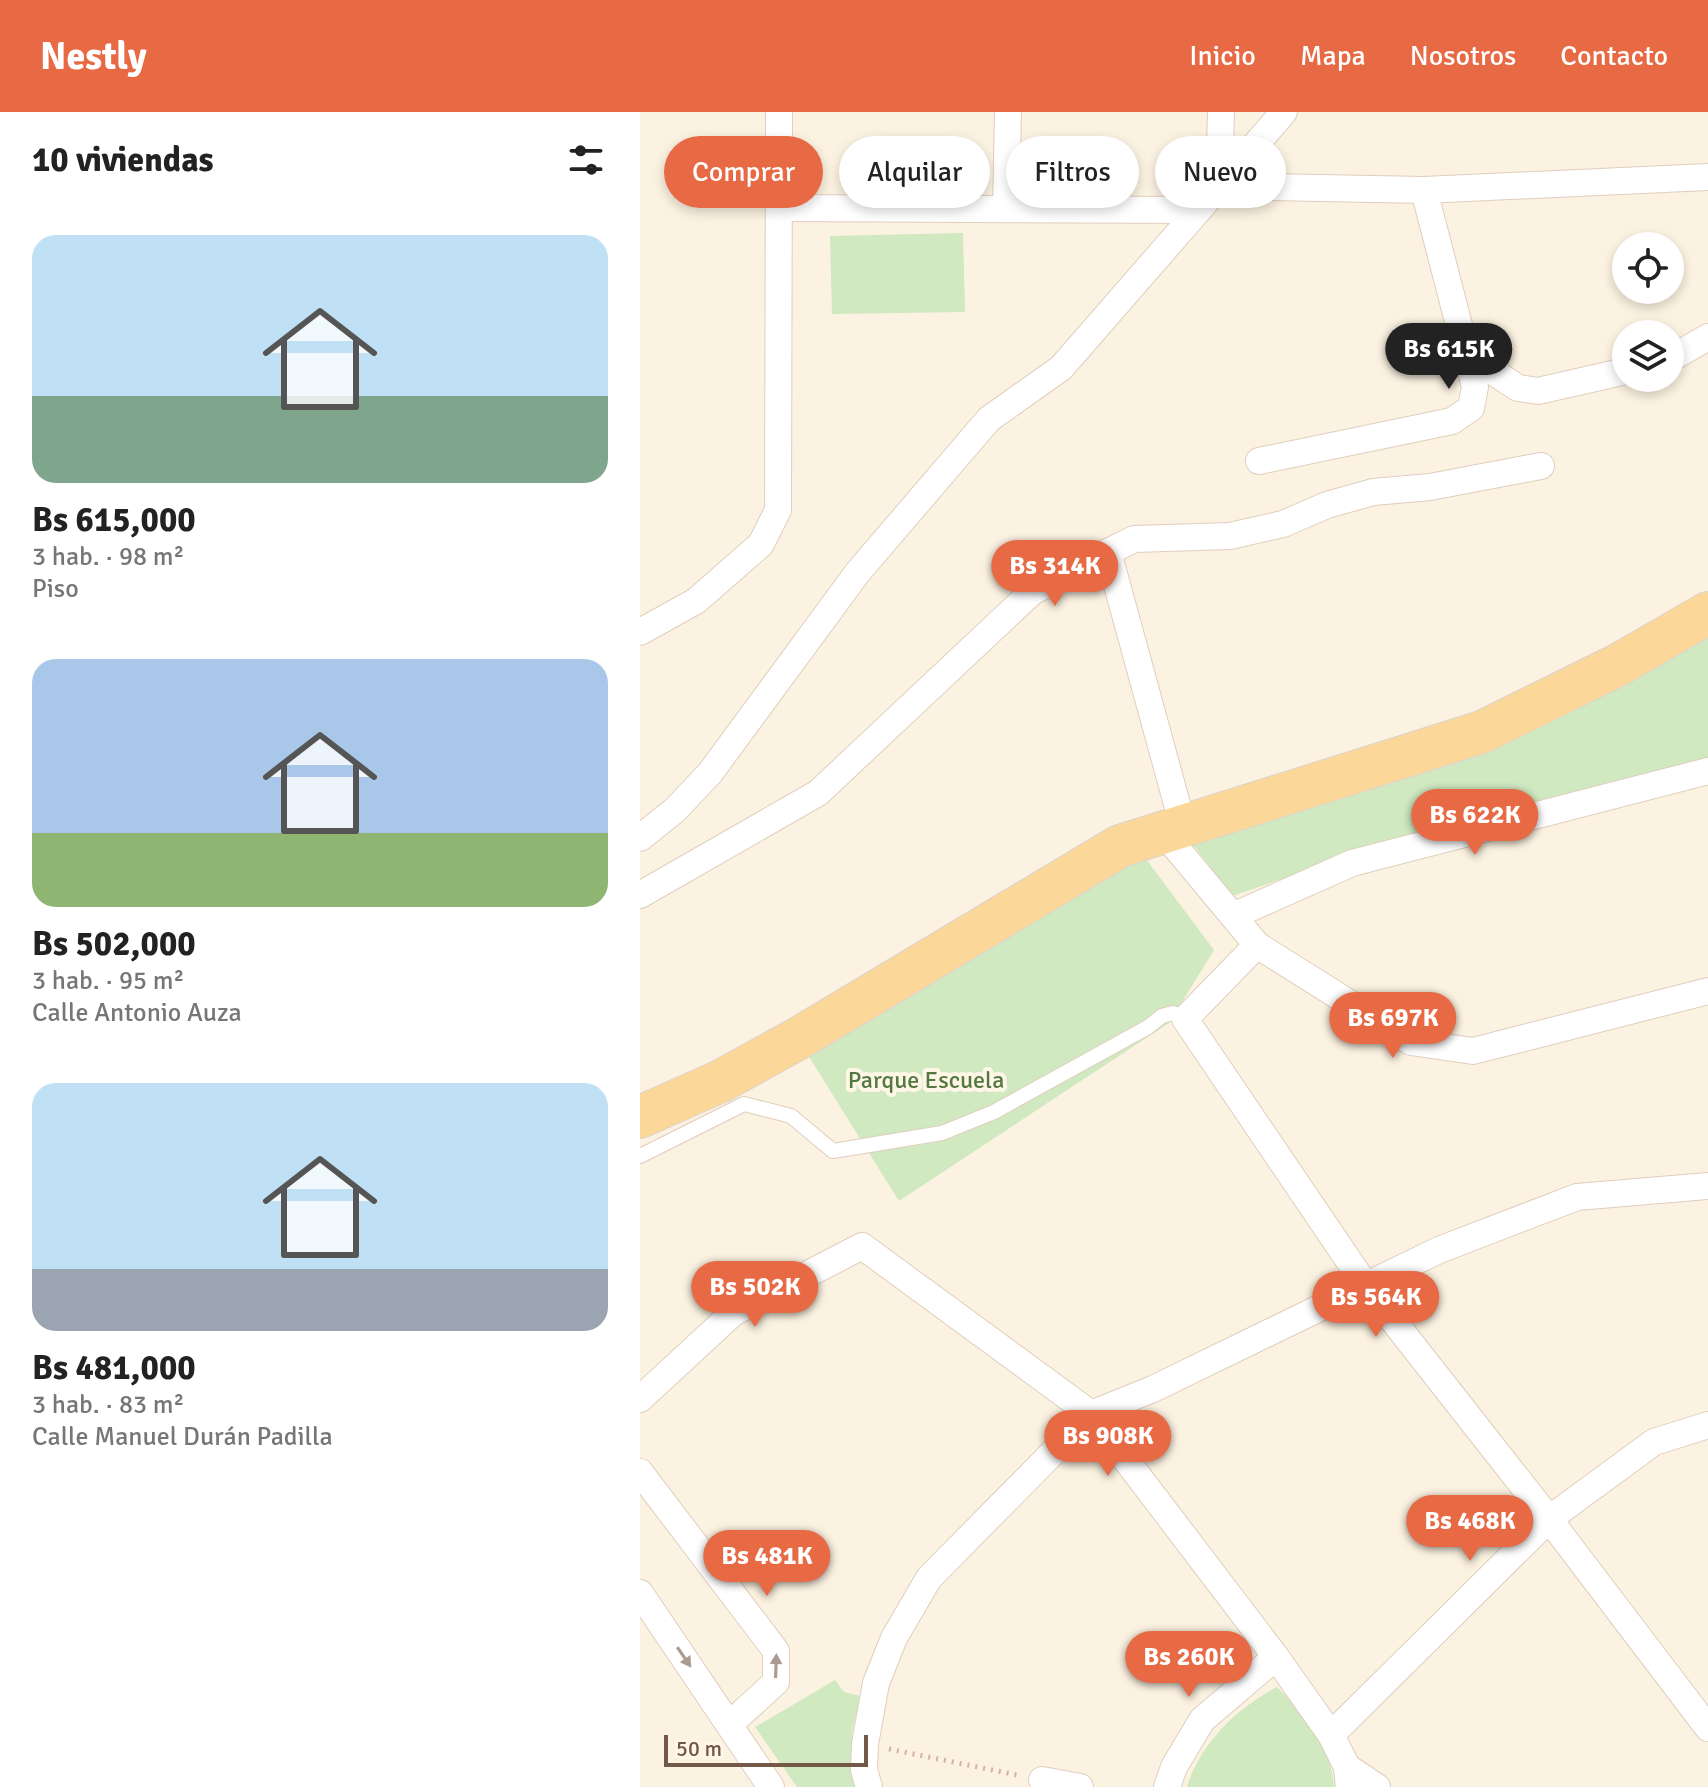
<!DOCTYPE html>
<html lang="es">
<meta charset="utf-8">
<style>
body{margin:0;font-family:Signika,sans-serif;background:#f2f2f2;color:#222;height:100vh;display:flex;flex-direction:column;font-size:30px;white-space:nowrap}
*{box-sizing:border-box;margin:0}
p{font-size:26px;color:#767676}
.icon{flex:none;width:44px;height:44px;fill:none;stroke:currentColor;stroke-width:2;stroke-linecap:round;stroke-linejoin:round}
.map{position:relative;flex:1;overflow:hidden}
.sheet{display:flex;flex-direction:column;background:#fff;width:640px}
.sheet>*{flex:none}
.guide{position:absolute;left:24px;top:24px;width:760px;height:72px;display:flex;gap:16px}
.fabs{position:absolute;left:972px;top:120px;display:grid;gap:16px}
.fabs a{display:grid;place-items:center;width:72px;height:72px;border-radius:50%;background:#fff;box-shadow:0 4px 12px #0003;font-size:40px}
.scale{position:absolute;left:24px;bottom:20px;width:204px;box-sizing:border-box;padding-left:8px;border:4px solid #735848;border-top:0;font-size:22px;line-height:28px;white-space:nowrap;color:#735848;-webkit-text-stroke:6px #fff6e7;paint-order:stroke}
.price{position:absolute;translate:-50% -68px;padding:0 18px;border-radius:28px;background:#e76a45;color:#fff;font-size:26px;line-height:52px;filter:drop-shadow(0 2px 4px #0008)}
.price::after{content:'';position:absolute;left:50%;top:48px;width:24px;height:18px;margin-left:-12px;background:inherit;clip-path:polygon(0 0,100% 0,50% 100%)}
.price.selected{background:#222;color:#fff}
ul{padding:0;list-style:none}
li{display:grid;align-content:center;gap:16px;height:424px;padding:0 32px}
li span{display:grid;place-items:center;height:248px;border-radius:24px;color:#555}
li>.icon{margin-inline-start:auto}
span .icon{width:144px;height:144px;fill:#fffc;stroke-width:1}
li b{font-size:34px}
h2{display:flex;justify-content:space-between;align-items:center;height:96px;padding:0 32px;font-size:34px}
.tag{padding:0 28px;border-radius:36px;background:#fff;box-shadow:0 4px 12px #0003;font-size:28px;line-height:72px}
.tag.selected{background:#e76a45;color:#fff}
header{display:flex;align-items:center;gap:48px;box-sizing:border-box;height:112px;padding:0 40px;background:#e76a45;color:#fff}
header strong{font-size:38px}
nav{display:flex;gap:44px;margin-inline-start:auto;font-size:28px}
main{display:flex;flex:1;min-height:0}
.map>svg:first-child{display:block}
.green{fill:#d0e9c0}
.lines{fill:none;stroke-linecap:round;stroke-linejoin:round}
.service-casing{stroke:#e0cebd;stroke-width:16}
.minor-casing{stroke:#e0cebd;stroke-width:28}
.primary-casing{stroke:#dbd4cf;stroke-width:44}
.path{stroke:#d6b39c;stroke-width:5;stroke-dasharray:2 6;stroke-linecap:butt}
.service{stroke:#fff;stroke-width:14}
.minor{stroke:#fff;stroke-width:26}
.primary{stroke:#fbd799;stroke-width:42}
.oneway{fill:#ab9b91}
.labels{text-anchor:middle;stroke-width:8;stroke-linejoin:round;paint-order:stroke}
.park-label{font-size:24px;fill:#517940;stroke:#fff6e7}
</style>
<header>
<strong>Nestly</strong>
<nav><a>Inicio</a><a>Mapa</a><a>Nosotros</a><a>Contacto</a></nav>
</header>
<main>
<section class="sheet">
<h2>10 viviendas<svg class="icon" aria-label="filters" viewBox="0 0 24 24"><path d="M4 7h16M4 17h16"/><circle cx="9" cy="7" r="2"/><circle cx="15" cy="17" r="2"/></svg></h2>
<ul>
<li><span style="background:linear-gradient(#bfe0f5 65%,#7fa58c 0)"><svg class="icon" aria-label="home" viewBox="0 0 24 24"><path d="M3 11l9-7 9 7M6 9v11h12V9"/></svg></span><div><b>Bs 615,000</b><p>3 hab. · 98 m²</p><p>Piso</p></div></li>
<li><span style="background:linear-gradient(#a9c7e8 70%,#8fb573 0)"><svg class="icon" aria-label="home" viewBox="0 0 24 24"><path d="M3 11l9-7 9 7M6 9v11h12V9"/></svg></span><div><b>Bs 502,000</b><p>3 hab. · 95 m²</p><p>Calle Antonio Auza</p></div></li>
<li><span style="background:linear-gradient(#bfe0f5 75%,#9aa5b1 0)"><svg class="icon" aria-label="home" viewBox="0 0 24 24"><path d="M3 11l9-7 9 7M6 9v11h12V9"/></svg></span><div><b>Bs 481,000</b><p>3 hab. · 83 m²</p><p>Calle Manuel Durán Padilla</p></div></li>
</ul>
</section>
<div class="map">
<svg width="1068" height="1675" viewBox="0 0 1068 1675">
<rect width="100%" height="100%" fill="#fcf2e1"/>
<g class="green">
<polygon points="323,121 325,200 192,202 190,124"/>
<polygon points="1068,517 1068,648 789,717 592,784 551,730"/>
<polygon points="503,743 574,838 529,911 259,1089 166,940"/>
<polygon points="195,1568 204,1580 220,1584 212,1621 217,1675 157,1675 115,1615"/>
<path d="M637,1575C665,1601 692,1636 694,1675H547C560,1631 597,1596 637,1575Z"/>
</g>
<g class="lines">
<g class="service-casing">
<polyline id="service" points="0,1044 104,992 151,1004 193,1039 302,1021 354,1000 508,915 522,904 533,901 545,907"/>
</g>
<g class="minor-casing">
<g id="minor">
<polyline points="581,0 579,74 784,78 1068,65"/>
<polyline points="139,96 558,98"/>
<polyline points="366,97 368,0"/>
<polyline points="826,242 878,276 898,279 986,259"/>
<polyline points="1030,247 1068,225"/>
<polyline points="619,349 812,309 831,296 835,275 784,78"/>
<polyline points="468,440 543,714"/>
<polyline points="0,520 56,489 121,432 138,398 139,0"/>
<polyline points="523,720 617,833 771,930 833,939 1068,879"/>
<polyline points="0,726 35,698 70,661 218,460 349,307 421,256 644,0"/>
<polyline points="0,783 178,681 392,480 468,440 494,427 590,424 643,412 687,393 733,380 790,375 901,354"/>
<polyline points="593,804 712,751 1068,659"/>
<polyline points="617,833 545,907 726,1174 909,1407 1068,1616"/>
<polyline points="0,1287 93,1201 222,1134 451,1302 636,1545 691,1623"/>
<polyline points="0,1360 136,1539 136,1570 90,1612"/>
<polyline points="0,1481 131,1675"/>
<polyline points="707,1655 737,1675"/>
<polyline points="402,1668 440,1675"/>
<polyline points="229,1675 224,1658 225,1632 236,1571 254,1526 289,1466 451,1302 513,1277 799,1138 937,1085 1068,1074"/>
<polyline points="527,1675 534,1655 562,1608 636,1545"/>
<polyline points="709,1675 707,1655 691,1623 909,1407 1014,1330 1068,1313"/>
</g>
</g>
<g class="primary-casing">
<polyline id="primary" points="0,1005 81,969 159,926 480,734 842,620 978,553 1068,501"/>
</g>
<polyline class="path" points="249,1637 377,1663"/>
<use href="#service" class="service"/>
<use href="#minor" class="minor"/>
<use href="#primary" class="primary"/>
</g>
<defs><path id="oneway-solid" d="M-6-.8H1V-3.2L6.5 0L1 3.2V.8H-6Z" transform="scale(2)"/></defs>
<g class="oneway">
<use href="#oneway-solid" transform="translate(44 1545) rotate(56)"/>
<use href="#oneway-solid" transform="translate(136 1554) rotate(-88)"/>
</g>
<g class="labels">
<g class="park-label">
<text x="286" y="976">Parque Escuela</text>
</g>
</g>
</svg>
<div class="fabs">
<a><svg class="icon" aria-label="locate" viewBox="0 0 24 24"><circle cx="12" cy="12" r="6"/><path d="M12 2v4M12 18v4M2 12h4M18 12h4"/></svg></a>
<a><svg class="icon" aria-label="layers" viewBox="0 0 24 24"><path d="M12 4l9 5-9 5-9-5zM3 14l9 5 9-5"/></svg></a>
</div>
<div class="scale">50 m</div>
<b class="price selected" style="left:809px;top:279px">Bs 615K</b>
<b class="price" style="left:415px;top:496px">Bs 314K</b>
<b class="price" style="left:835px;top:745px">Bs 622K</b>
<b class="price" style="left:753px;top:948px">Bs 697K</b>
<b class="price" style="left:115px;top:1217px">Bs 502K</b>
<b class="price" style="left:736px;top:1227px">Bs 564K</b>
<b class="price" style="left:468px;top:1366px">Bs 908K</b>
<b class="price" style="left:830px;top:1451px">Bs 468K</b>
<b class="price" style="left:127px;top:1486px">Bs 481K</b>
<b class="price" style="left:549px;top:1587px">Bs 260K</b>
<div class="guide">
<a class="tag selected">Comprar</a>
<a class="tag">Alquilar</a>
<a class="tag">Filtros</a>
<a class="tag">Nuevo</a>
</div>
</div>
</main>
